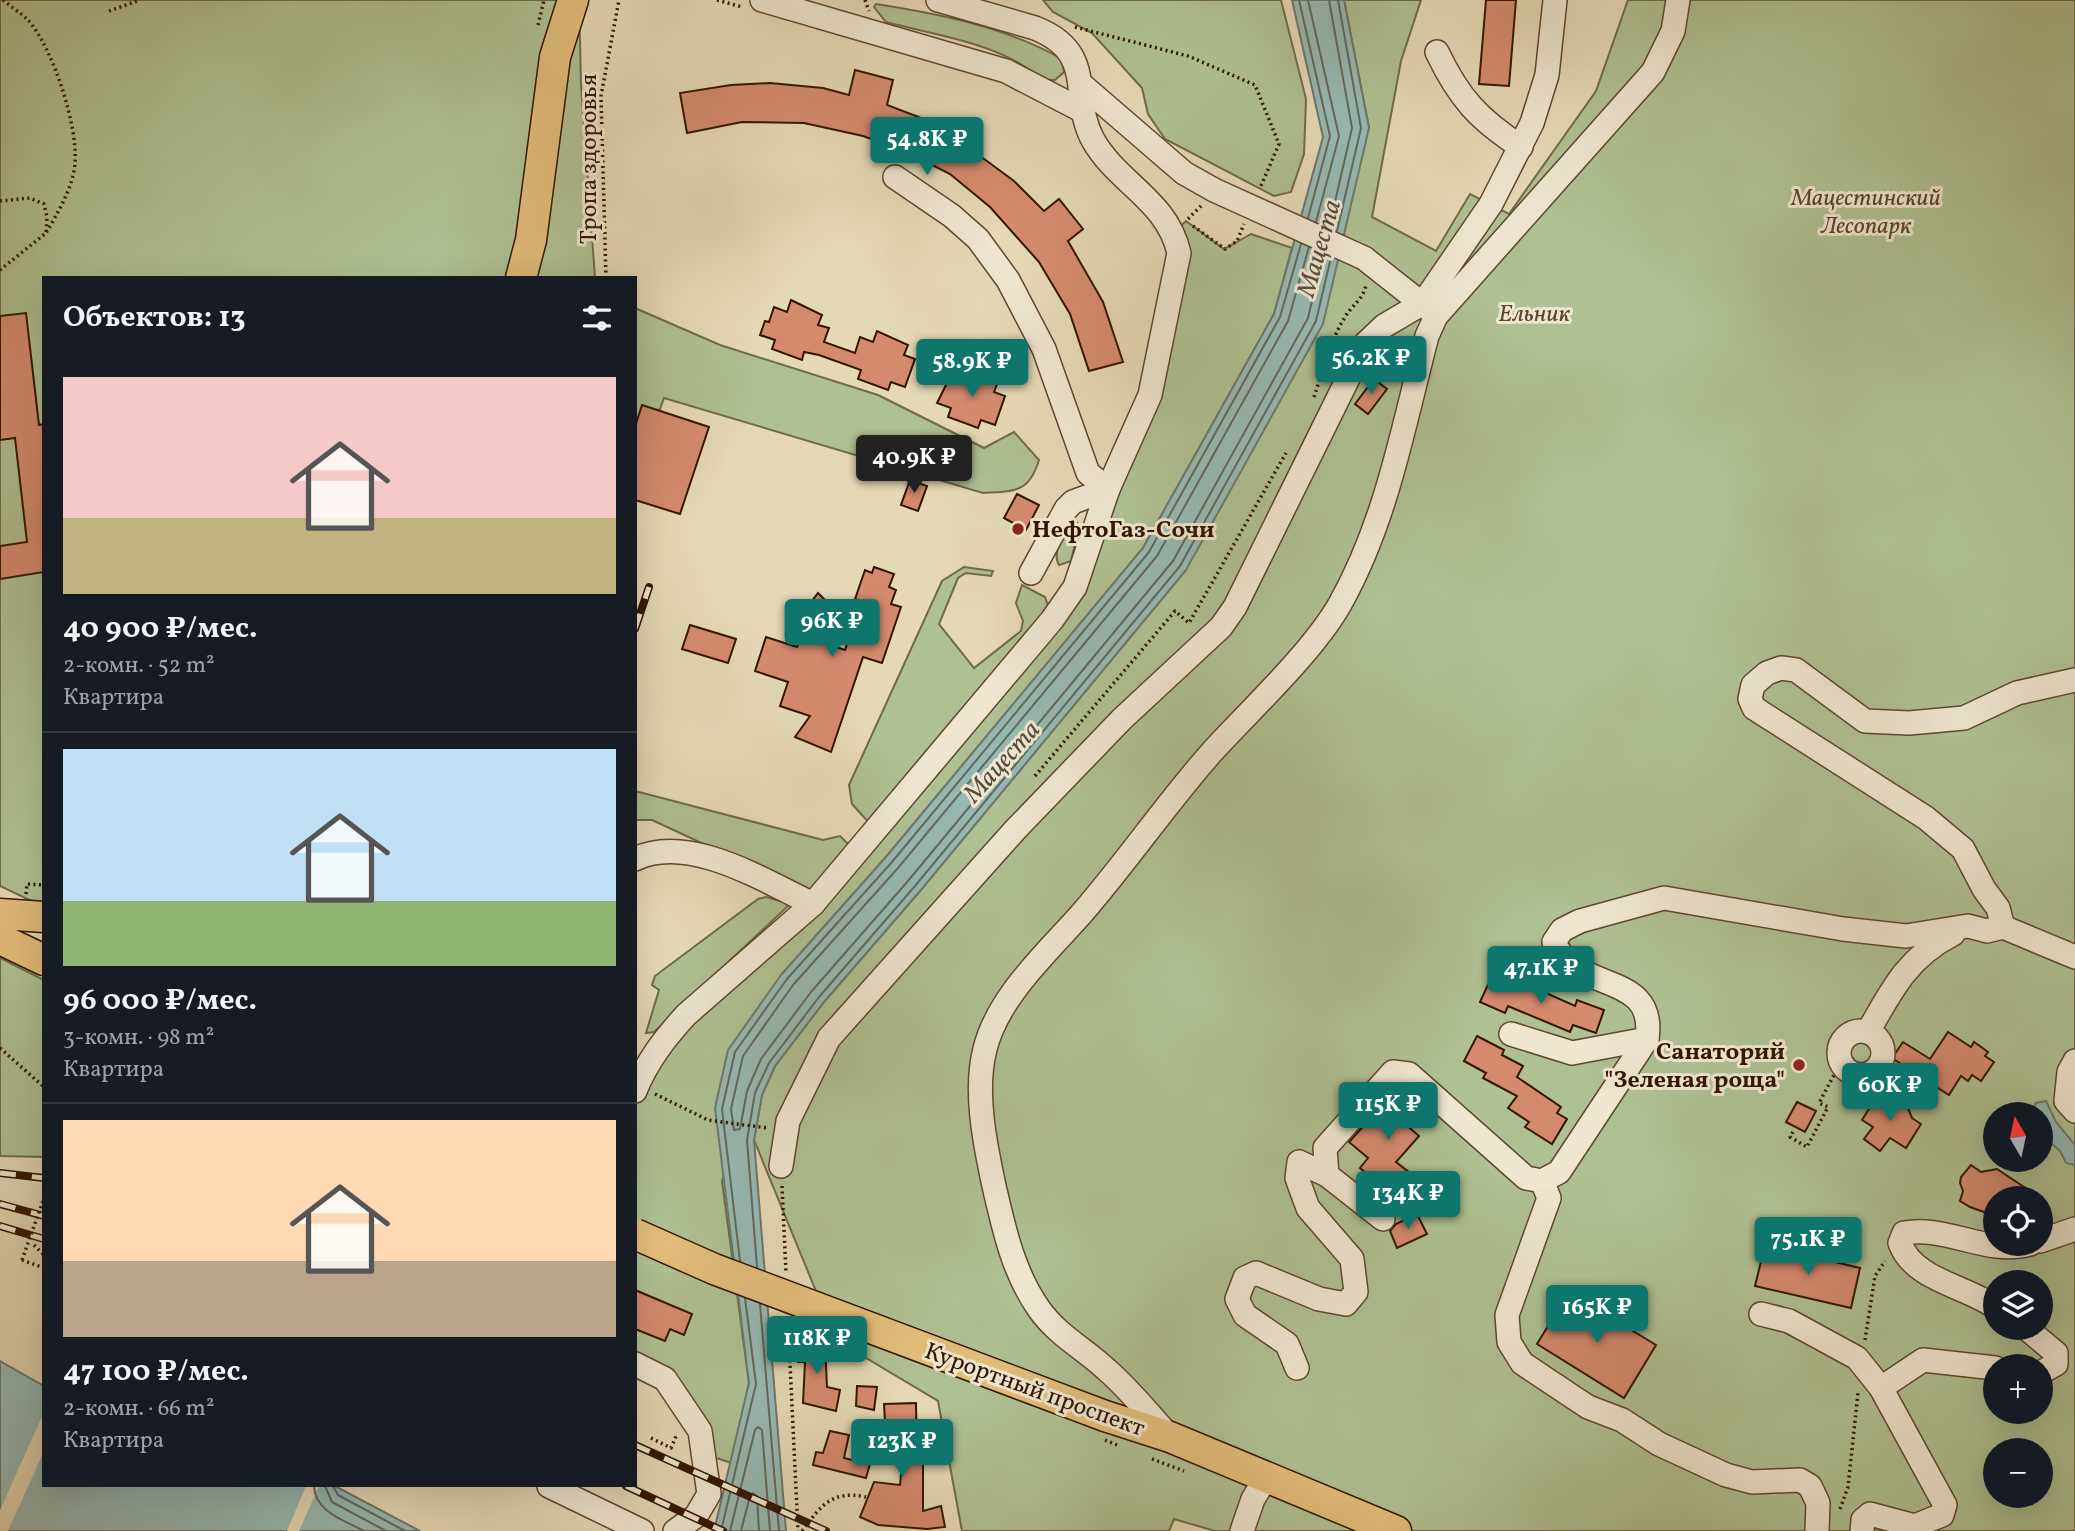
<!DOCTYPE html>
<html lang="ru">
<meta charset="utf-8">
<style>
body{margin:0;font-family:Vollkorn,serif;background:#20242c;color:#f1f3f6;height:100vh;display:flex;flex-direction:column;font-size:26px;white-space:nowrap}
*{box-sizing:border-box;margin:0}
p{font-size:23px;color:#9ea1a6}
.icon{flex:none;width:38px;height:38px;fill:none;stroke:currentColor;stroke-width:2;stroke-linecap:round;stroke-linejoin:round}
.map{position:relative;flex:1;overflow:hidden}
.drawer{position:absolute;left:42px;top:276px;width:595px;height:1211px;display:flex;flex-direction:column;background:#171b24;border-radius:0px;box-shadow:0 7px 28px #0002}
.drawer>*{flex:none}
.needle{width:46px;rotate:351deg}
.controls{position:absolute;left:1983px;top:1102px;display:grid;gap:14px}
.controls a{display:grid;place-items:center;width:70px;height:70px;border-radius:50%;background:#171b24;box-shadow:0 7px 28px #0002;font-size:35px}
.price{position:absolute;translate:-50% -60px;padding:0 16px;border-radius:7px;background:#0f766e;color:#fff;font-size:23px;line-height:46px;filter:drop-shadow(0 2px 4px #0008)}
.price::after{content:'';position:absolute;left:50%;top:42px;width:21px;height:16px;margin-left:-10px;background:inherit;clip-path:polygon(0 0,100% 0,50% 100%)}
.price.current{background:#222;color:#fff}
ul{padding:0;list-style:none}
li{display:grid;align-content:center;gap:14px;height:371px;padding:0 21px}
li+li{border-top:2px solid #363941}
li span{display:grid;place-items:center;height:217px;border-radius:0px;color:#555}
li>.icon{margin-inline-start:auto}
span .icon{width:126px;height:126px;fill:#fffc;stroke-width:1}
li b{font-size:30px}
h2{display:flex;justify-content:space-between;align-items:center;height:84px;padding:0 21px;font-size:30px}
.map>svg:first-child{display:block}
.green{fill:#afc092;stroke:#706a49;stroke-width:2;fill-rule:evenodd}
.water{fill:#96b9b3;stroke:#6e776b;stroke-width:2}
.pier{fill:#e5d8b5}
.lines{fill:none;stroke-linecap:round;stroke-linejoin:round}
.shore{stroke:#64675a;stroke-width:2}
.building{fill:#d58a6e;stroke:#321500;stroke-width:2}
.minor-casing{stroke:#5f462d;stroke-width:26}
.major-casing{stroke:#321500;stroke-width:33}
.path{stroke:#321500;stroke-width:3.5;stroke-dasharray:2 3.5;stroke-linecap:butt}
.minor{stroke:#eee6cf;stroke-width:23}
.major{stroke:#e2bc7a;stroke-width:30}
.rail-casing{stroke:#321500;stroke-width:8}
.rail{stroke:#eee6cf;stroke-width:5;stroke-dasharray:16;stroke-linecap:butt}
.minor-bridge-casing{stroke:#5f462d;stroke-width:26;stroke-linecap:butt}
.major-bridge-casing{stroke:#321500;stroke-width:33;stroke-linecap:butt}
.path-bridge{stroke:#321500;stroke-width:3.5;stroke-dasharray:2 3.5;stroke-linecap:butt}
.minor-bridge{stroke:#eee6cf;stroke-width:23}
.major-bridge{stroke:#e2bc7a;stroke-width:30}
.poi-dot{fill:#8f2418;stroke:#eee6cf;stroke-width:2.5}
.labels{text-anchor:middle;stroke-width:6;stroke-linejoin:round;paint-order:stroke}
.street-label{font-size:24px;fill:#321500;stroke:#eee6cf}
.park-label{font-size:24px;font-style:italic;fill:#58482c;stroke:#eee6cf}
.poi-label{font-size:24px;font-weight:bold;fill:#321500;stroke:#eee6cf;text-anchor:start}
.water-label{font-size:26px;font-style:italic;fill:#554e3f;stroke:#eee6cf}
</style>
<div class="map">
<svg width="2075" height="1531" viewBox="0 0 2075 1531">
<rect width="100%" height="100%" fill="#e5d8b5"/>
<filter id="stains"><feTurbulence type="fractalNoise" baseFrequency=".00286" numOctaves="4"/><feColorMatrix values="0 0 0 0 .2 0 0 0 0 .09 0 0 0 0 .02 0 0 0 .5 -.17"/></filter>
<radialGradient id="worn" r=".72"><stop offset=".6" stop-color="#630" stop-opacity="0"/><stop offset="1" stop-color="#630" stop-opacity=".3"/></radialGradient>
<g class="green">
<polygon points="0,0 579,0 581,85 595,278 44,278 44,907 0,886"/>
<polygon points="1043,0 1281,0 1306,99 1304,154 1291,192 1274,196 1165,139 1148,114 1142,88 1092,33 1053,12"/>
<path d="M1344,0H1421L1401,61L1372,217L1436,251L1470,194L1509,214L1596,91L1628,0H2075V1531H1215L1174,1519L1169,1531H962L938,1401L836,1340L754,1140L762,1095L775,1066L824,1002L920,891L1186,570L1369,128ZM1995,1115H2040V1160H1995ZM1995,1199H2040V1244H1995ZM1995,1283H2040V1328H1995ZM1995,1367H2040V1412H1995ZM1995,1451H2040V1496H1995Z"/>
<path d="M876,4C940,14 1006,27 1062,59L1064,72L1055,80H1042C1002,43 938,36 886,22L874,7Z"/>
<polygon points="1186,221 1224,249 1251,234 1292,248 1274,314 1143,548 886,857 781,975 722,1181 749,1383 731,1463 705,1454 700,1430 635,1364 635,1091 654,1054 813,904 1052,620 1150,395 1174,232"/>
<path d="M635,308L720,345L878,395L984,448L1014,432L1039,460C1029,493 1015,491 983,493L664,398L635,477Z"/>
<path d="M1075,519L1079,526L1071,561L1059,565C1051,552 1065,529 1075,519Z"/>
<polygon points="964,567 993,571 991,576 966,573 958,578 939,624 974,668 1021,631 1023,621 1016,603 1022,585 1045,597 1049,609 871,825 852,804 849,785 942,581"/>
<polygon points="635,791 823,840 840,836 848,844 848,852 812,894 652,820 635,820"/>
<polygon points="766,897 790,904 654,1032 646,1033 659,990 652,985 655,976 758,899"/>
<polygon points="0,958 44,980 44,1157 0,1156"/>
</g>
<g class="water">
<polygon points="1292,0 1344,0 1369,128 1323,324 1186,570 920,891 824,1002 775,1066 762,1095 754,1140 786,1531 714,1531 749,1383 715,1108 728,1050 781,975 886,857 1143,548 1274,314 1323,137"/>
<polygon points="2046,1101 2056,1122 2075,1145 2075,1165 2066,1163 2060,1151 2041,1134 2040,1115 2030,1115 2036,1103"/>
<polygon points="0,1361 44,1386 44,1486 335,1486 420,1531 0,1531"/>
</g>
<g class="pier">
<polygon points="44,1412 44,1451 8,1531 0,1531 0,1510"/>
<polygon points="306,1486 319,1486 299,1531 287,1531"/>
</g>
<g class="lines">
<g class="shore">
<polyline points="1299,0 1330,136 1308,218"/>
<polyline points="1308,0 1339,136 1316,222"/>
<polyline points="1329,228 1352,128 1329,0"/>
<polyline points="1337,231 1361,128 1338,0"/>
<polyline points="1309,247 1288,321 1157,556 898,868 793,985 743,1056 731,1109 734,1130 740,1129 747,1091 761,1059 811,992 908,881 1173,561 1308,318 1323,254"/>
<polyline points="740,1261 722,1109 735,1052 787,979 892,862 1149,552 1280,317 1301,244"/>
<polyline points="757,1267 747,1140 755,1093 769,1063 819,997 915,886 1180,566 1316,321 1331,257"/>
<polyline points="760,1304 779,1531"/>
<path d="M314,1486C315,1512 344,1520 364,1531"/>
<polyline points="325,1486 332,1502 386,1531"/>
<polyline points="333,1486 338,1495 405,1531"/>
<polyline points="721,1531 756,1384 745,1298"/>
<polyline points="730,1531 755,1430 758,1427 762,1430 770,1531"/>
<polyline points="741,1531 750,1496 753,1493 757,1496 759,1531"/>
</g>
</g>
<g class="building">
<polygon points="1486,0 1516,0 1509,86 1479,84"/>
<polygon points="855,70 893,80 887,105 921,118 953,136 1014,181 1044,211 1059,199 1083,229 1068,241 1103,302 1123,362 1089,371 1070,314 1039,262 990,207 950,174 905,151 863,136 804,123 742,122 687,133 680,93 731,85 770,83 823,88 849,95"/>
<polygon points="791,300 822,315 818,325 829,328 824,342 855,353 860,337 873,342 877,331 908,345 904,355 915,359 905,387 891,382 888,390 858,379 861,370 819,355 804,352 802,360 772,349 775,340 760,335 765,321 769,322 774,307 787,312"/>
<polygon points="26,313 39,425 44,424 44,572 0,579 0,546 27,542 15,438 0,440 0,316"/>
<polygon points="968,368 998,382 994,392 1005,396 995,425 981,420 978,428 948,417 951,408 937,403 951,375 964,380"/>
<polygon points="1374,379 1387,389 1368,414 1355,404"/>
<polygon points="642,405 709,427 680,514 635,500 635,427"/>
<polygon points="910,480 927,486 918,511 901,505"/>
<polygon points="1017,494 1039,505 1026,530 1004,518"/>
<polygon points="874,567 894,574 889,587 896,590 891,604 901,607 882,663 863,657 831,752 795,737 810,716 780,706 788,682 755,671 766,637 797,647 812,601 818,593 828,603 815,640 845,650 861,601 855,599 865,570 872,573"/>
<polygon points="690,625 736,639 728,663 682,649"/>
<polygon points="1492,976 1515,986 1517,980 1575,1006 1577,1000 1604,1010 1596,1033 1573,1025 1570,1032 1508,1006 1505,1013 1480,1002"/>
<polygon points="1948,1032 1971,1047 1974,1042 1988,1052 1985,1056 1994,1062 1981,1081 1972,1075 1968,1081 1961,1076 1949,1095 1892,1058 1903,1042 1930,1059"/>
<polygon points="1477,1036 1504,1050 1502,1055 1523,1066 1517,1077 1561,1107 1557,1113 1567,1119 1552,1144 1525,1127 1529,1122 1508,1108 1517,1096 1483,1078 1486,1073 1464,1061"/>
<polygon points="1399,1087 1422,1104 1405,1124 1419,1136 1396,1162 1414,1176 1396,1198 1360,1168 1368,1158 1349,1142"/>
<polygon points="1877,1096 1890,1104 1893,1099 1905,1101 1912,1118 1921,1124 1906,1148 1890,1138 1880,1151 1864,1139 1873,1127 1862,1120"/>
<polygon points="1797,1102 1816,1111 1805,1132 1786,1122"/>
<polygon points="1971,1165 1981,1172 1997,1169 2042,1199 1995,1199 1995,1216 1970,1207 1960,1201 1963,1191 1960,1183 1961,1177"/>
<polygon points="1417,1214 1427,1234 1397,1248 1390,1231 1396,1224"/>
<polygon points="1765,1245 1860,1268 1851,1308 1755,1286"/>
<polygon points="635,1290 692,1314 684,1335 670,1329 665,1341 635,1329"/>
<polygon points="1569,1292 1656,1345 1624,1398 1537,1344"/>
<polygon points="797,1341 825,1342 827,1387 840,1390 836,1411 803,1403 805,1362 798,1362"/>
<polygon points="857,1386 877,1387 874,1410 856,1406"/>
<polygon points="916,1403 917,1460 923,1460 923,1511 941,1506 945,1527 927,1529 878,1525 860,1517 874,1482 900,1485 904,1440 886,1440 884,1404"/>
<polygon points="830,1431 849,1435 844,1458 870,1464 866,1478 813,1465 816,1452 823,1453"/>
</g>
<g class="lines">
<g class="minor-casing">
<g id="minor">
<polyline points="762,0 1006,71 1083,111"/>
<path d="M1437,52C1459,98 1478,119 1521,147"/>
<polyline points="1082,85 1184,173 1214,190"/>
<polyline points="895,177 952,216 978,239 1008,280 1044,349 1088,473 1108,489"/>
<polyline points="1364,258 1431,311"/>
<polyline points="1031,573 1066,509 1073,502 1108,489"/>
<polyline points="2075,680 2017,693 1964,718 1909,723 1865,721 1796,670 1781,668 1767,673 1753,685 1750,699 1754,708 1926,818 1963,849 1984,889 1998,908 2003,927 2075,957"/>
<path d="M635,859C689,833 764,881 813,904"/>
<circle cx="1861" cy="1053" r="22"/>
<path d="M1868,1032C1892,989 1908,957 1953,934"/>
<path d="M1511,1034L1572,1053L1647,1039C1657,970 1577,995 1554,942L1562,930L1580,921L1664,898L1843,929L1906,936L1968,926L1987,931L2003,927"/>
<polyline points="2075,1061 2069,1072 2066,1101 2075,1111"/>
<path d="M635,1091C647,1061 665,1038 686,1015L813,904L1052,620L1075,587L1108,489L1150,395L1179,253C1167,200 1118,184 1093,140C1069,96 1098,53 1035,28L938,0"/>
<polyline points="781,1166 788,1121 829,1038 1015,830 1122,719 1221,627 1235,607 1365,344 1384,326 1423,303 1491,204 1532,123 1547,75 1555,0"/>
<polyline points="1542,1181 1549,1198 1507,1315 1509,1342 1522,1363 1588,1407 1622,1420 1659,1444 1726,1475 1752,1482 1800,1480 1810,1486 1818,1503 1817,1531"/>
<polyline points="1383,1219 1327,1175 1325,1148 1393,1072 1409,1074 1526,1178 1542,1181 1559,1172 1647,1039"/>
<polyline points="2040,1241 2075,1229"/>
<path d="M1995,1307C1966,1286 1913,1280 1900,1243L1904,1233C1947,1225 1987,1256 2030,1244"/>
<polyline points="1761,1314 1789,1321 1857,1358 1881,1388"/>
<polyline points="2026,1328 2056,1353 2056,1364 2040,1373"/>
<polyline points="635,1364 665,1379 700,1431 709,1494 696,1516 675,1531"/>
<polyline points="1297,1368 1287,1344 1245,1315 1237,1299 1245,1278 1256,1273 1319,1299 1346,1304 1356,1292 1352,1259 1308,1208 1297,1178 1299,1162 1327,1175"/>
<path d="M1170,1437C1149,1414 1130,1390 1107,1370C1085,1349 1057,1335 1039,1309C1013,1272 1004,1229 994,1186C985,1144 974,1091 985,1049C998,996 1048,952 1083,912C1128,860 1166,804 1211,753C1250,710 1312,653 1340,604C1387,520 1403,427 1427,336L1436,316L1653,72L1673,31L1678,0"/>
<polyline points="549,1486 642,1531"/>
<polyline points="1242,1531 1253,1499 1266,1478"/>
<polyline points="1862,1531 1863,1520 1870,1514 1915,1526 1942,1515 1945,1505 1881,1388 1923,1360 1995,1368"/>
</g>
</g>
<g class="major-casing">
<g id="major">
<polyline points="521,278 531,240 555,57 573,0"/>
<polyline points="0,914 44,917"/>
<polyline points="0,939 44,960"/>
<polyline points="1105,1416 1170,1437 1396,1531"/>
</g>
</g>
<g class="path">
<path d="M3,0C11,7 21,13 28,20C53,48 78,126 75,163C73,188 58,212 46,233"/>
<polyline points="717,0 742,7"/>
<polyline points="865,0 869,11"/>
<polyline points="109,11 140,0"/>
<polyline points="538,25 544,0"/>
<polyline points="1075,27 1188,56 1255,85 1279,144 1260,188"/>
<polyline points="0,201 30,198 44,204 47,217 46,233 0,270"/>
<polyline points="1188,219 1202,205"/>
<polyline points="1193,226 1225,249 1237,241 1244,224"/>
<polyline points="606,278 601,96 619,0"/>
<path d="M1314,397C1323,370 1330,341 1345,317C1352,305 1364,299 1366,284"/>
<polyline points="1035,776 1175,611 1189,623 1286,453"/>
<polyline points="26,894 27,884 44,885"/>
<polyline points="0,1048 44,1087"/>
<polyline points="655,1094 708,1120 767,1128"/>
<polyline points="1793,1132 1790,1137 1807,1147 1828,1107 1819,1103 1841,1062"/>
<polyline points="782,1186 786,1273"/>
<polyline points="34,1245 44,1255"/>
<polyline points="22,1260 44,1268"/>
<polyline points="788,1322 798,1531"/>
<polyline points="1865,1340 1875,1276 1885,1261"/>
<polyline points="651,1438 671,1448 677,1434"/>
<polyline points="1152,1459 1184,1471"/>
<polyline points="1840,1509 1848,1487 1858,1393"/>
<path d="M802,1531C822,1505 831,1490 866,1497"/>
</g>
<use href="#minor" class="minor"/>
<use href="#major" class="major"/>
<g class="rail-casing">
<g id="rail">
<polyline points="635,629 649,587"/>
<polyline points="0,1173 44,1178"/>
<polyline points="0,1204 44,1216"/>
<polyline points="0,1226 44,1239"/>
<polyline points="635,1445 826,1531"/>
<polyline points="626,1486 723,1531"/>
</g>
</g>
<use href="#rail" class="rail"/>
<g class="minor-bridge-casing">
<polyline id="minor-bridge" points="1214,190 1364,258"/>
</g>
<g class="major-bridge-casing">
<polyline id="major-bridge" points="635,1234 714,1269 1105,1416"/>
</g>
<g class="path-bridge">
<polyline points="22,1260 44,1198"/>
<polyline points="1105,1440 1117,1445"/>
</g>
<use href="#minor-bridge" class="minor-bridge"/>
<use href="#major-bridge" class="major-bridge"/>
</g>
<g class="poi-dot">
<circle cx="1018" cy="529" r="7"/>
<circle cx="1799" cy="1065" r="7"/>
</g>
<g class="labels">
<g class="street-label">
<text transform="translate(588 159) rotate(-90)" y="8">Тропа здоровья</text>
<text transform="translate(1035 1389) rotate(20)" y="8">Курортный проспект</text>
</g>
<g class="park-label">
<text x="1866" y="205">Мацестинский<tspan x="1866" dy="28">Лесопарк</tspan></text>
<text x="1534" y="321">Ельник</text>
</g>
<g class="poi-label">
<text x="1032" y="537">НефтоГаз-Сочи</text>
<text x="1785" y="1059" text-anchor="end">Санаторий<tspan x="1785" dy="28">"Зеленая роща"</tspan></text>
</g>
<g class="water-label">
<text transform="translate(1318 248) rotate(-74)" y="9">Мацеста</text>
<text transform="translate(1001 761) rotate(-48)" y="9">Мацеста</text>
</g>
</g>
<rect width="100%" height="100%" filter="url(#stains)"/>
<rect width="100%" height="100%" fill="url(#worn)"/>
</svg>
<div class="controls">
<a><svg class="needle" viewBox="-14 -14 28 28"><path d="M0-13l5 13h-10z" fill="#e53935"/><path d="M0 13l5-13h-10z" fill="#9ea1a6"/></svg></a>
<a><svg class="icon" aria-label="locate" viewBox="0 0 24 24"><circle cx="12" cy="12" r="6"/><path d="M12 2v4M12 18v4M2 12h4M18 12h4"/></svg></a>
<a><svg class="icon" aria-label="layers" viewBox="0 0 24 24"><path d="M12 4l9 5-9 5-9-5zM3 14l9 5 9-5"/></svg></a>
<a>+</a>
<a>−</a>
</div>
<b class="price" style="left:927px;top:177px">54.8K ₽</b>
<b class="price" style="left:1371px;top:396px">56.2K ₽</b>
<b class="price" style="left:972px;top:399px">58.9K ₽</b>
<b class="price current" style="left:914px;top:495px">40.9K ₽</b>
<b class="price" style="left:832px;top:659px">96K ₽</b>
<b class="price" style="left:1541px;top:1006px">47.1K ₽</b>
<b class="price" style="left:1890px;top:1123px">60K ₽</b>
<b class="price" style="left:1388px;top:1142px">115K ₽</b>
<b class="price" style="left:1408px;top:1231px">134K ₽</b>
<b class="price" style="left:1808px;top:1277px">75.1K ₽</b>
<b class="price" style="left:1597px;top:1345px">165K ₽</b>
<b class="price" style="left:817px;top:1376px">118K ₽</b>
<b class="price" style="left:902px;top:1479px">123K ₽</b>
<section class="drawer">
<h2>Объектов: 13<svg class="icon" aria-label="filters" viewBox="0 0 24 24"><path d="M4 7h16M4 17h16"/><circle cx="9" cy="7" r="2"/><circle cx="15" cy="17" r="2"/></svg></h2>
<ul>
<li><span style="background:linear-gradient(#f6c9c9 65%,#c2b280 0)"><svg class="icon" aria-label="home" viewBox="0 0 24 24"><path d="M3 11l9-7 9 7M6 9v11h12V9"/></svg></span><div><b>40 900 ₽/мес.</b><p>2-комн. · 52 m²</p><p>Квартира</p></div></li>
<li><span style="background:linear-gradient(#bfe0f5 70%,#8fb573 0)"><svg class="icon" aria-label="home" viewBox="0 0 24 24"><path d="M3 11l9-7 9 7M6 9v11h12V9"/></svg></span><div><b>96 000 ₽/мес.</b><p>3-комн. · 98 m²</p><p>Квартира</p></div></li>
<li><span style="background:linear-gradient(#ffd9b3 65%,#b9a48a 0)"><svg class="icon" aria-label="home" viewBox="0 0 24 24"><path d="M3 11l9-7 9 7M6 9v11h12V9"/></svg></span><div><b>47 100 ₽/мес.</b><p>2-комн. · 66 m²</p><p>Квартира</p></div></li>
</ul>
</section>
</div>
